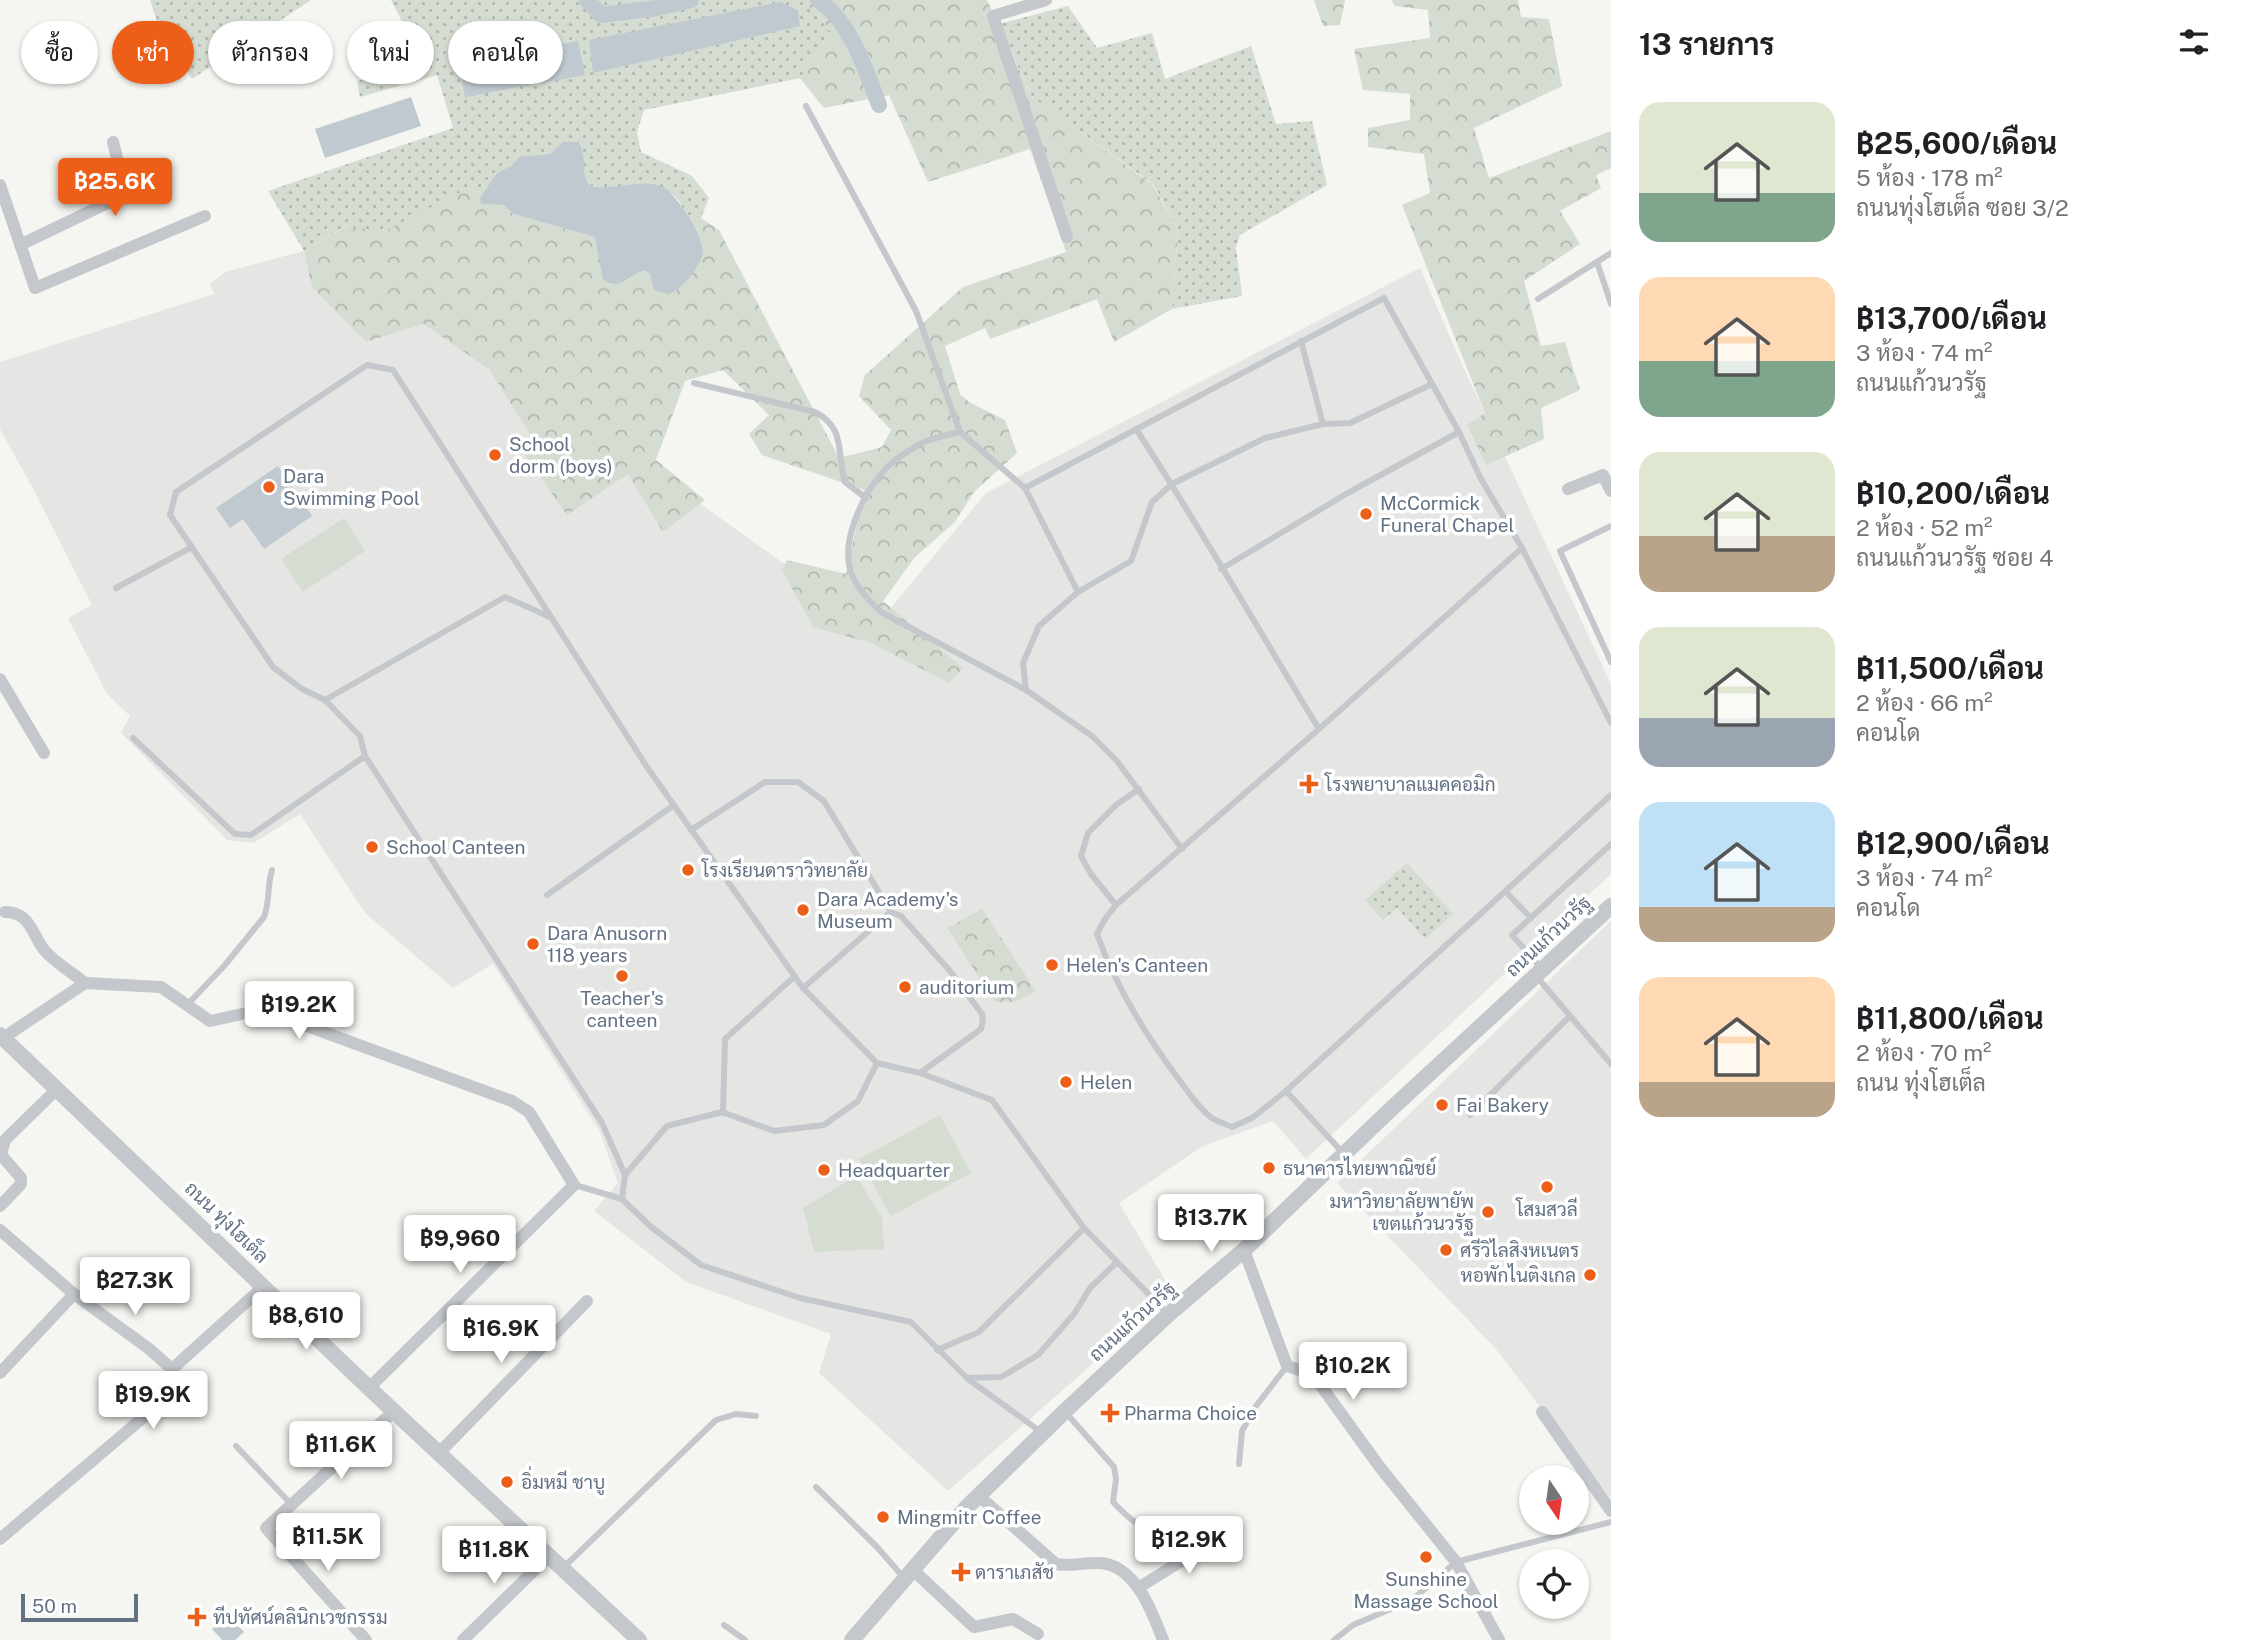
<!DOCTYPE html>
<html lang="th">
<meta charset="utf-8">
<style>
body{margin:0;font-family:"Public Sans",Sarabun,sans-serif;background:#f2f2f2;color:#202124;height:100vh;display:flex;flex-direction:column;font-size:26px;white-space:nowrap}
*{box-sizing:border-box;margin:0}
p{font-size:23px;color:#757577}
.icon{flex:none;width:38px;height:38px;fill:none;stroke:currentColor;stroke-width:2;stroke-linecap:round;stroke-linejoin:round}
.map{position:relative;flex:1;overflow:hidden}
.sheet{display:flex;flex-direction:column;background:#fff;width:630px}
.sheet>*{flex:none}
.guide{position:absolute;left:21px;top:21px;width:665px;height:63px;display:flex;gap:14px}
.needle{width:46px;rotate:167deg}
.controls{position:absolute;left:1519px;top:1465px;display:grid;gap:14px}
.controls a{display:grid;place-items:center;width:70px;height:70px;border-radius:50%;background:#fff;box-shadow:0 2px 5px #0004;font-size:35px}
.scale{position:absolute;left:21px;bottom:18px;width:117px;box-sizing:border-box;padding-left:7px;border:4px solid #627184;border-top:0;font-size:19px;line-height:24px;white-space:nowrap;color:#627184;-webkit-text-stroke:5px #fff;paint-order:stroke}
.price{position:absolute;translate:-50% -60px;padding:0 16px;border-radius:7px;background:#fff;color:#222;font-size:23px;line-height:46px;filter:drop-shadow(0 2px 4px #0008)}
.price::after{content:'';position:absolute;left:50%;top:42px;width:21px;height:16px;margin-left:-10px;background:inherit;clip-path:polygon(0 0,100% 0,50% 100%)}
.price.active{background:#ed5f19;color:#fff}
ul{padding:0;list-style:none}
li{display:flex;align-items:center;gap:21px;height:175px;padding:0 28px}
li span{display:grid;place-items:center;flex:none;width:196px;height:140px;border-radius:21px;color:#555}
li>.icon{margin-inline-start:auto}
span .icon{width:84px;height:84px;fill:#fffc;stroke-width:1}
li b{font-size:30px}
h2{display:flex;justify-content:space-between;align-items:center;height:84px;padding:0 28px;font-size:30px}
.chip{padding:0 24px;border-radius:32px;background:#fff;box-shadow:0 2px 5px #0004;font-size:24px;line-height:63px}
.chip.active{background:#ed5f19;color:#fff}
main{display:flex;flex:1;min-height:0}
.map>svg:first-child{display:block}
.built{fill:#e5e6e4}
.grass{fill:url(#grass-dots)}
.forest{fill:url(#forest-crowns)}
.pitch{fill:#d5dcd1}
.water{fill:#c0c9cf}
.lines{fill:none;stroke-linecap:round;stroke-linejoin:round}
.canal{stroke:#c0c9cf;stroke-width:16}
.service{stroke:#c4c7cb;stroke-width:6}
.minor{stroke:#c4c7cb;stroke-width:12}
.tertiary{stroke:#c4c7cb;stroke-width:16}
.poi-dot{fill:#ed5f19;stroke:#fff;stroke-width:2.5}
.labels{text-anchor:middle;stroke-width:7;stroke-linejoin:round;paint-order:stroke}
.poi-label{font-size:19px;fill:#627184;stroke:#fff;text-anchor:start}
.street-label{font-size:19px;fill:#627184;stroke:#fff}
</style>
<main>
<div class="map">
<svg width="1611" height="1640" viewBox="0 0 1611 1640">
<defs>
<pattern id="grass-dots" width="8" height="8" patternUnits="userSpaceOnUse" patternTransform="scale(1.75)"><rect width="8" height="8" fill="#d5dcd1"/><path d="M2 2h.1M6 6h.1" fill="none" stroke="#b0b7af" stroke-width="1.8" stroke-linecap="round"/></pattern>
<pattern id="forest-crowns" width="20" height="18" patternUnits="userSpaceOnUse" patternTransform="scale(1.75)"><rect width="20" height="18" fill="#d5dcd1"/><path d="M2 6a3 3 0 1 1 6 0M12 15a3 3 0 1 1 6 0" fill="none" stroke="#b0b7af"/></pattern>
</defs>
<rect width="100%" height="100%" fill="#f5f5f1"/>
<g class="built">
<polygon points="303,251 614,442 877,630 889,610 986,493 1420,268 1460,360 1611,684 1611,874 1306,1159 1273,1121 1203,1146 1119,1203 1173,1293 948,1491 819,1373 831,1334 686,1282 594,1211 618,1183 600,1132 493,964 453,988 365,913 300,814 253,843 227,840 121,733 130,716 107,694 68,618 92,605 32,487 0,429 0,362 214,294 210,284 225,272"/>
<polygon points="1611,921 1611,1499 1495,1348 1337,1183"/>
</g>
<g class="grass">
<polygon points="150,0 311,0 192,79 157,22"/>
<path d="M391,0H807V5L831,30L800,78L644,110L637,132L641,152L692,176L709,198L701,218L689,220C685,213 682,205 678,200C658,174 617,192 591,186L583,174V151L556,149L550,154L497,173L484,193L467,189L381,234L347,225L304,251L268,191L453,128L437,75L360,97L357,81L408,69L419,55Z"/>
<polygon points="1068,6 1097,48 1152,33 1165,79 1251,46 1276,124 1312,121 1327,185 1240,235 1236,247 1242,296 1172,309 1178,229 1153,184 1032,97 999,24"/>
<polygon points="1407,863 1453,914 1425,939 1397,908 1383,920 1365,900"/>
</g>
<g class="forest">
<polygon points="807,0 987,0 1032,97 1152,184 1178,229 1172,309 1114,342 1097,299 990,339 985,328 945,346 960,394 969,402 1005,420 1017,453 974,492 955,522 915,557 883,601 963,668 949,683 871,643 813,627 782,570 787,560 846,574 864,490 762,455 749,434 769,415 723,370 685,381 656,460 705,500 663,532 628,474 567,515 525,455 537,445 489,369 423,324 366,342 312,287 304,251 348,225 381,233 467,189 484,193 480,198 482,204 504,205 513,214 595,237 625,282 635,273 646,271 650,275 654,290 664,293 676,290 703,246 689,220 701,218 719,230 839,458 882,447 891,430 859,396 865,375 963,287 1066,252 1030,149 928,182 889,95 824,108 800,78 831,30 807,5"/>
<polygon points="1314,0 1345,0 1340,25 1323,26"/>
<polygon points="1391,0 1518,0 1521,17 1549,19 1562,86 1474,128 1489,178 1611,131 1611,168 1596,175 1601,188 1560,211 1580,244 1524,281 1541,346 1565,342 1580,390 1541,408 1544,439 1486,465 1467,425 1485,413 1402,205 1430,193 1424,154 1368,147 1368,128 1410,120 1410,94 1363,90 1354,49 1430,38 1428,10 1395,6"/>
<polygon points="982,909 1036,991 1015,1002 995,1002 947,928"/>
</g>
<g class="pitch">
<polygon points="344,518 365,551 303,592 281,559"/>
<polygon points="940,1115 971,1173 891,1216 859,1159"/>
<polygon points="856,1176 882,1217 884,1249 814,1252 803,1208"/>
</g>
<g class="water">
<polygon points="781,2 798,11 800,26 593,73 589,40"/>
<polygon points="578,41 585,75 465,97 459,63"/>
<polygon points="411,97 421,126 325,158 315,129"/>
<path d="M563,142H578C589,156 578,173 591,186C613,191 640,179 661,186C675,191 704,237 703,252C701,265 683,289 670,293C664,294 660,292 654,290L650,275L646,271C627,272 626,292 603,280L595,237L513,214L504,205L481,204L480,198L497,173L513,165L519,157L550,154Z"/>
<polygon points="278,466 312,516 264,549 243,519 230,528 216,508"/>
<polygon points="228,1615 244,1632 235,1640 222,1640 212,1629"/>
</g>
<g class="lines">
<g class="canal">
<polyline points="587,0 601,15 657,8 691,0"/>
<path d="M818,0C850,20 866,71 879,105"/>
</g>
<g class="service">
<polyline points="806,106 916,311 960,432 1025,488 1078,592"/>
<polyline points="1597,262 1611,304"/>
<polyline points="1538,299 1611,253"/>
<polyline points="1301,341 1323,424"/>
<path d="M694,383L815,412C847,429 836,453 845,482L866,498"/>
<path d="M1136,429C1200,527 1258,629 1319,729"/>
<path d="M960,432C948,435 935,437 924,442C909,450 891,461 881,474C862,497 842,539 850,569C855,587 869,600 881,612L1026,690"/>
<polyline points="1025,488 1384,298 1459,432 1481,479 1522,548 1611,723"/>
<polyline points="1611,526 1560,551 1611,662"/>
<path d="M1522,548L1319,729L1116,905L1105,919L1097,934C1116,987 1146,1036 1180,1081C1190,1094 1199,1109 1212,1118C1218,1122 1226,1124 1232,1127L1252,1118L1286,1091L1611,795"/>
<polyline points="1221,569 1346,494 1459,432"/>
<polyline points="116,588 192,547"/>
<polyline points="325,700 505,597 550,617"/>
<polyline points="133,738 235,834 251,835 365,756"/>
<polyline points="691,830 765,782 798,782 824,801 891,912"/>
<polyline points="1182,849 1117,761 1092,736 1026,690 1023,663 1039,626 1078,592 1131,561 1152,502 1172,484 1265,438 1323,424 1350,423 1432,384"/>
<polyline points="1506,892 1531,918"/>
<polyline points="547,895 674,805"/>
<polyline points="1116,905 1091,874 1081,856 1088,833 1116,805 1139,789"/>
<polyline points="1542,969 1512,935 1611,844"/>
<polyline points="1537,977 1611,1064"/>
<polyline points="803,988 891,912 901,916 950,971 982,1014 983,1019 981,1029 920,1073"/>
<path d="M187,1005L225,965L264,917C270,902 267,886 272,870"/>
<polyline points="1286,1091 1344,1154"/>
<polyline points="723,1113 725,1039 795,976"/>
<polyline points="1470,1115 1570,1016"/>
<polyline points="625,1175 602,1123 365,756 360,736 325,700 302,689 273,667 170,515 176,492 367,365 393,370 647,767 803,988 877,1063 920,1073 992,1100 1084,1228 1167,1313"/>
<polyline points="575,1185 622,1199 650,1226 701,1265 800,1298 911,1322 967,1378 1001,1377 1038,1355 1074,1314 1090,1288 1117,1262"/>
<polyline points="622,1199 625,1175 667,1126 722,1112 774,1131 824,1125 858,1101 877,1063"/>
<polyline points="937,1350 979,1332 1084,1228"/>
<polyline points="968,1379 1041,1432"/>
<path d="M1066,1413L1114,1467L1116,1479L1113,1502C1131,1521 1149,1539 1173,1523"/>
<polyline points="236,1446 291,1504"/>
<polyline points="1239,1464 1242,1431 1256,1406 1287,1366"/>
<polyline points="816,1487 877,1547 904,1578"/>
<polyline points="564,1567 716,1420 736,1414 756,1416"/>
<polyline points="724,1625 745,1640"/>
<polyline points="1334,1640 1353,1625 1412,1600 1456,1562 1611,1522"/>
</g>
<g class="minor">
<polyline points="1046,0 993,16 1067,237"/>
<polyline points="0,185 35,288 205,216"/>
<polyline points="20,245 126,194 113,142"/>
<polyline points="1568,489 1603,475 1611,491"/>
<polyline points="0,679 44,753"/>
<path d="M5,912C32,912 32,937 46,952C57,964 73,973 85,983"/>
<polyline points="3,1038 85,983 161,987 210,1021 251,1012 269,1012 512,1101 529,1112 574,1185 369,1388"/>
<polyline points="0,1206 21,1184 21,1178 1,1155 5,1140 57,1089"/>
<polyline points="0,1230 74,1294 148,1348 172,1369"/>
<polyline points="1244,1250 1287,1366 1303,1371 1319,1383 1379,1466 1456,1562 1499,1640"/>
<polyline points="0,1373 74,1294"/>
<polyline points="1542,1412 1611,1511"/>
<polyline points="439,1453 587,1301"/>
<path d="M979,1496L1056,1564C1071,1567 1085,1562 1100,1563C1135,1565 1152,1611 1163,1640"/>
<polyline points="0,1539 171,1394 172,1369 264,1286"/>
<polyline points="913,1570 974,1627 1013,1619 1038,1634"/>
<polyline points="1138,1588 1223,1535"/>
<polyline points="366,1640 266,1528 394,1411"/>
<polyline points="463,1640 549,1556"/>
</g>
<g class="tertiary">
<polyline points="0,1035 369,1388 639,1640"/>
<polyline points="852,1640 966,1508 1065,1411 1169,1314 1244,1250 1390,1110 1611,906"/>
</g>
</g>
<g class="poi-dot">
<circle cx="495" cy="455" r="7"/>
<circle cx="269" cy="487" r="7"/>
<circle cx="1366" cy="514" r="7"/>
<path d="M1305.5 773.5h7v7h7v7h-7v7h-7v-7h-7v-7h7z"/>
<circle cx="372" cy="847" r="7"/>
<circle cx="688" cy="870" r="7"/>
<circle cx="803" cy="910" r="7"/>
<circle cx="533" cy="944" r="7"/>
<circle cx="1052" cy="965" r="7"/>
<circle cx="622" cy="976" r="7"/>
<circle cx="905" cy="987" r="7"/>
<circle cx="1066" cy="1082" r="7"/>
<circle cx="1442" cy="1105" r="7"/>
<circle cx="1269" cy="1168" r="7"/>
<circle cx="824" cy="1170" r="7"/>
<circle cx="1547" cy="1187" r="7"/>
<circle cx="1488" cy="1212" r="7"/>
<circle cx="1446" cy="1250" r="7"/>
<circle cx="1590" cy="1275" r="7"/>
<path d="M1106.5 1402.5h7v7h7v7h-7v7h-7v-7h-7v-7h7z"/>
<circle cx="507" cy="1482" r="7"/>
<circle cx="883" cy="1517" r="7"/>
<circle cx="1426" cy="1557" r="7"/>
<path d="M957.5 1561.5h7v7h7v7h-7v7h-7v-7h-7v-7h7z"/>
<path d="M193.5 1606.5h7v7h7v7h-7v7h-7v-7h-7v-7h7z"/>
</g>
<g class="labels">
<g class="poi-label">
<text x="509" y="451">School<tspan x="509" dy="22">dorm (boys)</tspan></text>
<text x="283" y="483">Dara<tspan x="283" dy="22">Swimming Pool</tspan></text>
<text x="1380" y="510">McCormick<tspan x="1380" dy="22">Funeral Chapel</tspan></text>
<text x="1325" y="791">โรงพยาบาลแมคคอมิก</text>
<text x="386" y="854">School Canteen</text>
<text x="702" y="877">โรงเรียนดาราวิทยาลัย</text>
<text x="817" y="906">Dara Academy's<tspan x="817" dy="22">Museum</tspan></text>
<text x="547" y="940">Dara Anusorn<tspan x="547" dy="22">118 years</tspan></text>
<text x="1066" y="972">Helen's Canteen</text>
<text x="919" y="994">auditorium</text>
<text x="622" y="1005" text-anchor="middle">Teacher's<tspan x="622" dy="22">canteen</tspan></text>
<text x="1080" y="1089">Helen</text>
<text x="1456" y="1112">Fai Bakery</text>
<text x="1283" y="1175">ธนาคารไทยพาณิชย์</text>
<text x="838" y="1177">Headquarter</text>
<text x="1474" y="1208" text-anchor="end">มหาวิทยาลัยพายัพ<tspan x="1474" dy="22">เขตแก้วนวรัฐ</tspan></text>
<text x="1547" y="1216" text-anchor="middle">โสมสวลี</text>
<text x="1460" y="1257">ศรีวิไลสิงหเนตร</text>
<text x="1576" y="1282" text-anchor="end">หอพักไนติงเกล</text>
<text x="1124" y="1420">Pharma Choice</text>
<text x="521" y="1489">อิ่มหมี ชาบู</text>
<text x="897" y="1524">Mingmitr Coffee</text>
<text x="975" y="1579">ดาราเภสัช</text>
<text x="1426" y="1586" text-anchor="middle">Sunshine<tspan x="1426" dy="22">Massage School</tspan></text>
<text x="213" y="1624">ทีปทัศน์คลินิกเวชกรรม</text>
</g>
<g class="street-label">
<text transform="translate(1548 936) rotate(-43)" y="7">ถนนแก้วนวรัฐ</text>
<text transform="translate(227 1222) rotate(44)" y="7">ถนน ทุ่งโฮเต็ล</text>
<text transform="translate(1132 1321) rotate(-42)" y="7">ถนนแก้วนวรัฐ</text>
</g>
</g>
</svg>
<div class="controls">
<a><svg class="needle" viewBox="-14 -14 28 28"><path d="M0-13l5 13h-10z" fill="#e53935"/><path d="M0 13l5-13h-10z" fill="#757577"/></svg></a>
<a><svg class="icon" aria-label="locate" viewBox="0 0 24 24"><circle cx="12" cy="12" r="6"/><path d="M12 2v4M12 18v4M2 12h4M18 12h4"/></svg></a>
</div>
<div class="scale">50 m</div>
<b class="price active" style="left:115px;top:218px">฿25.6K</b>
<b class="price" style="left:299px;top:1041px">฿19.2K</b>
<b class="price" style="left:1211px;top:1254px">฿13.7K</b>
<b class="price" style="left:460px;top:1275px">฿9,960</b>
<b class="price" style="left:135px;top:1317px">฿27.3K</b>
<b class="price" style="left:306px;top:1352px">฿8,610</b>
<b class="price" style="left:501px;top:1365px">฿16.9K</b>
<b class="price" style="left:1353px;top:1402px">฿10.2K</b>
<b class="price" style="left:153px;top:1431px">฿19.9K</b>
<b class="price" style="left:341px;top:1481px">฿11.6K</b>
<b class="price" style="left:328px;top:1573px">฿11.5K</b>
<b class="price" style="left:1189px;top:1576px">฿12.9K</b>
<b class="price" style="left:494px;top:1586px">฿11.8K</b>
<div class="guide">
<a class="chip">ซื้อ</a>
<a class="chip active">เช่า</a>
<a class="chip">ตัวกรอง</a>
<a class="chip">ใหม่</a>
<a class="chip">คอนโด</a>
</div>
</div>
<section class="sheet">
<h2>13 รายการ<svg class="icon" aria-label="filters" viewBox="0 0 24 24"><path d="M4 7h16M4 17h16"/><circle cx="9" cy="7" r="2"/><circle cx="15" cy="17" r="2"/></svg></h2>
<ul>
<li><span style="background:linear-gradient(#dfe7d0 65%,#7fa58c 0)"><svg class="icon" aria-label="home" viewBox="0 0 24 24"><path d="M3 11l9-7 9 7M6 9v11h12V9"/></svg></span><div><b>฿25,600/เดือน</b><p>5 ห้อง · 178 m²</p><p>ถนนทุ่งโฮเต็ล ซอย 3/2</p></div></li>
<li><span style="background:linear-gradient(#ffd9b3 60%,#7fa58c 0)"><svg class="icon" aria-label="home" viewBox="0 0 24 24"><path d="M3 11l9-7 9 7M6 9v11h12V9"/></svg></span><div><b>฿13,700/เดือน</b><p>3 ห้อง · 74 m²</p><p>ถนนแก้วนวรัฐ</p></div></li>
<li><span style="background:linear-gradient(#dfe7d0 60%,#b9a48a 0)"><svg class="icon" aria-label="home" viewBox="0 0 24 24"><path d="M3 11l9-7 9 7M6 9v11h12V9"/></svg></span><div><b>฿10,200/เดือน</b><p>2 ห้อง · 52 m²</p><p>ถนนแก้วนวรัฐ ซอย 4</p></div></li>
<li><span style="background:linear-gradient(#dfe7d0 65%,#9aa5b1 0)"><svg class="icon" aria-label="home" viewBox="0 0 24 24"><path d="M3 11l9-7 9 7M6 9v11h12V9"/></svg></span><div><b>฿11,500/เดือน</b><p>2 ห้อง · 66 m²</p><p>คอนโด</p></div></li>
<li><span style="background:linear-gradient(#bfe0f5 75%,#b9a48a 0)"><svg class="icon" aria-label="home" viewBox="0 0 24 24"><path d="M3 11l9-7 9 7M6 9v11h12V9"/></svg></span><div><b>฿12,900/เดือน</b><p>3 ห้อง · 74 m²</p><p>คอนโด</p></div></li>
<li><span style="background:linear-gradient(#ffd9b3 75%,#b9a48a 0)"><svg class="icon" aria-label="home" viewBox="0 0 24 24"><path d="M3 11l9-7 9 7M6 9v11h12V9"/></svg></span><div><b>฿11,800/เดือน</b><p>2 ห้อง · 70 m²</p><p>ถนน ทุ่งโฮเต็ล</p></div></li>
</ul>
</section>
</main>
